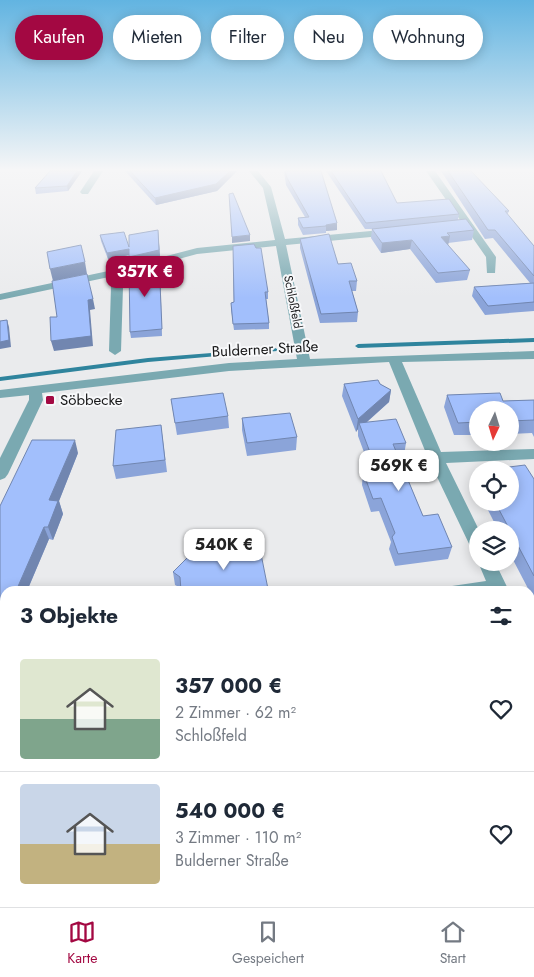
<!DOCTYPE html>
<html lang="de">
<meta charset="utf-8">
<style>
body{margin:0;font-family:Jost,sans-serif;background:#f2f2f3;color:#1f2937;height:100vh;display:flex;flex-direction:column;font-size:19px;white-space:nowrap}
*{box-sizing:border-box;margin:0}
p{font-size:16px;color:#747a83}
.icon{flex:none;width:28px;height:28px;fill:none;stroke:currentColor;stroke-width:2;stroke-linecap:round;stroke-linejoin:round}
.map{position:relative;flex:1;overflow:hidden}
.panel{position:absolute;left:0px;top:586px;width:535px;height:321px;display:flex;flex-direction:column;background:#fff;border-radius:15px 15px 0 0;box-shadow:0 2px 12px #0003}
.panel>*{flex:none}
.guide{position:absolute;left:15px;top:15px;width:505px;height:45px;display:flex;gap:10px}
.needle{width:32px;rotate:184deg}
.tools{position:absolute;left:469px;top:401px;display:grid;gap:10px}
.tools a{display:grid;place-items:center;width:50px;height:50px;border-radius:50%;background:#fff;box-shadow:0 2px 12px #0003;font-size:25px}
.price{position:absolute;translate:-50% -42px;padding:0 11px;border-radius:10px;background:#fff;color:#222;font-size:16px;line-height:32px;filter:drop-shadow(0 1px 2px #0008)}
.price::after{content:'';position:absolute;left:50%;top:30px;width:15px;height:11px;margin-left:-8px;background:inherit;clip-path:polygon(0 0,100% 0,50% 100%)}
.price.active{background:#a30842;color:#fff}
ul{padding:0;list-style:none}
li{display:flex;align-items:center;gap:15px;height:125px;padding:0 20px}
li+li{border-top:1px solid #e0e1e3}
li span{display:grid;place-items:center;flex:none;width:140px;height:100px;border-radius:5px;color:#555}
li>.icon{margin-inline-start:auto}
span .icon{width:60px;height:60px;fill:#fffc;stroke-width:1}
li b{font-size:21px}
h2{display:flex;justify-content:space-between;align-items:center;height:60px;padding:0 20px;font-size:21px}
.pill{padding:0 18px;border-radius:22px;background:#fff;box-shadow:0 2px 12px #0003;font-size:18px;line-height:45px}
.pill.active{background:#a30842;color:#fff}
.tabs{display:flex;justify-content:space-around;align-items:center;height:70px;border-top:1px solid #e0e1e3;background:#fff;font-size:14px;color:#747a83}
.tabs a{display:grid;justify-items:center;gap:2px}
.tabs .active{color:#a30842}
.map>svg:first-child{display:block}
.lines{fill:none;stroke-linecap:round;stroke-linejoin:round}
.stream{fill:#2f849d;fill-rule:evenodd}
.minor{fill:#7aa9b1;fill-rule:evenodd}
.wall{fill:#8ba4d9}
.shaded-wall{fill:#7186b0}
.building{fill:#a2bffc;stroke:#7186b0}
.poi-dot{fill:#a30842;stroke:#f7f8fa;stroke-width:2}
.labels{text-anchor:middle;stroke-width:4;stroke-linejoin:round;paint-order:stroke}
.far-street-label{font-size:12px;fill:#171718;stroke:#f7f8fa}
.street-label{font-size:15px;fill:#171718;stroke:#f7f8fa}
.poi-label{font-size:15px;fill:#171718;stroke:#f7f8fa;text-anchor:start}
</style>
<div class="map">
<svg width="534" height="907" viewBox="0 0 534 907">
<rect width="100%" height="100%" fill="#eaebed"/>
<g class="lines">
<g class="stream">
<polygon points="534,338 534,342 358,348 355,346 358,344"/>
<polygon points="275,348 277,349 277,351 148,362 0,381 0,377 148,358"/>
</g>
<g class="minor">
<polygon points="94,171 103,171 88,194 82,194 80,192"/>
<polygon points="249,171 258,171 271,187 285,239 392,229 397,232 392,235 286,245 310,359 534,351 534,359 402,362 441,452 534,449 534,459 446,463 479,530 478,552 472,550 428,458 389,362 229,371 42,393 43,400 8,474 5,478 0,480 0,458 29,400 29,395 0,398 0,390 229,363 297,359 276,246 197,254 120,275 123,287 121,351 115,355 109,351 111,287 109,277 0,300 0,294 113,270 197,248 275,240 263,188"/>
<polygon points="426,171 435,171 496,257 495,273 487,273 486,257"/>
<polygon points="478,562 495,562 509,591 449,591 452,586 486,581"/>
<polygon points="530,644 534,646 534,670 530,669"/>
</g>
</g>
<g class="wall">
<polygon points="82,171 68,191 36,194 35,188"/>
<polygon points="125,171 237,171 217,191 156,205"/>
<polygon points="284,171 321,171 337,230 326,231 326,233 303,235 298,225 298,218 305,217 286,185"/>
<polygon points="326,171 381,171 397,203 459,214 458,220 474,230 472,240 448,243 448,245 470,270 467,280 436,283 410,249 381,253 371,238 372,229 365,229"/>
<polygon points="441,171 471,171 509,211 507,215 534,246 534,311 485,315 472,296 474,287 530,283 493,238 485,239"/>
<polygon points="158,230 160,256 130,264 129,255 108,259 101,241 100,235 129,247"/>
<polygon points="300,239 357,281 356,291 352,291 358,312 357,322 320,323 300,248"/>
<polygon points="233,246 268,292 268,299 266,299 269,323 269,329 234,330 231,309 234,302"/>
<polygon points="159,260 162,336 131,338 130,332"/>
<polygon points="344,384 380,384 391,390 389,402 366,423 406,443 404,455 398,456 423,516 452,547 448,559 395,566 389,549 391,542 379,511 371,512 362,485 363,472 371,471 358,436 358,429 356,432 342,396"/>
<polygon points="447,395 503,401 534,400 534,437 532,433 510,434 510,410 478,410 478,435 454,435 444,407"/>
<polygon points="171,399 228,416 229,428 177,435"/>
<polygon points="242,418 297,437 296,450 247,456 242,430"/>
<polygon points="161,425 167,472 116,479 113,466"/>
<polygon points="78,453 59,501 63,514 53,540 49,539 27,591 5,591 5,783 0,783 0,506"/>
<polygon points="478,473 478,490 474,483"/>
<polygon points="534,479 534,600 510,554 510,530 498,530 484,502 510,502"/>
<polygon points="234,547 268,589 268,591 181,591 181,588 175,585 173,572 202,554 234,551"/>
<polygon points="530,716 534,725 534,757 530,757"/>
<polygon points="534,803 534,896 530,896 530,804"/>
</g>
<g class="shaded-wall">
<polygon points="77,171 82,171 68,191 67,186"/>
<polygon points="230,171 237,171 217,191 156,205 155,198"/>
<polygon points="337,223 337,230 326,231 326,225"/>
<polygon points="158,230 160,256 130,264 129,257"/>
<polygon points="250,235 250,241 232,243 232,237"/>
<polygon points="450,236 448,246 441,237"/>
<polygon points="412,240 410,249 381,253 382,243"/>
<polygon points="129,249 130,255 108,259 107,253"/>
<polygon points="159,260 160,266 162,336 162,329"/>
<polygon points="85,262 87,274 53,281 50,269"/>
<polygon points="93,299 95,309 90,310 93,346 54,351 51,341 88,300"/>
<polygon points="7,320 9,327 11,347 0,349 0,342"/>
<polygon points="391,390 389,402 361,427 359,423 358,429 356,432 358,419"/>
<polygon points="75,440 78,453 59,501 63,514 53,540 48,527 49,500"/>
<polygon points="44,527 49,539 27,591 16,591"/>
<polygon points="5,629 5,650 0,642"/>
<polygon points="5,677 5,707 0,707 0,690"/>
<polygon points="5,733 5,745 2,741"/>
<polygon points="0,818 2,820 0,827"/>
<polygon points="0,871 5,875 5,888 0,904"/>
</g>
<g class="building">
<polygon points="50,171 77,171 67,186 35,188"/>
<polygon points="130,171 230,171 216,184 155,198"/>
<polygon points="285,171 321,171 337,223 326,225 326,226 303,228 298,218 309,217 287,178"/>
<polygon points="331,171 381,171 397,203 449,199 459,214 366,223"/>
<polygon points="448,171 471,171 509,211 505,211 534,246 534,276 495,230 488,230"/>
<polygon points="233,193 250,235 232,237 229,194"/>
<polygon points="466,219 474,230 447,233 450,236 441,237 470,270 438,273 412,240 382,243 372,229"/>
<polygon points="158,230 159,250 129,257 129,249 107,253 100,235 124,232 129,247 129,235"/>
<polygon points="329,234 338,264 351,263 357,281 349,281 358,312 321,314 300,239"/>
<polygon points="254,244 256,248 261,248 268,292 265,292 269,323 233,324 231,303 234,302 233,246"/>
<polygon points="81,245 85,262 50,269 47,252"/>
<polygon points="159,260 162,329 130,332 129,268"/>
<polygon points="87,274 93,299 88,300 91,336 51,341 50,317 57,317 52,281"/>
<polygon points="534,283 534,302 488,306 474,287"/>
<polygon points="7,320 9,340 0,342 0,321"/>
<polygon points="378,380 380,384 391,390 358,419 344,384"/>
<polygon points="223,393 228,416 175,423 171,399"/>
<polygon points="500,393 503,401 534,400 534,420 510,421 510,410 478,410 478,422 458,423 447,395"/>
<polygon points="290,413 297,437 247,443 242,418"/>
<polygon points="396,419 406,443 393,444 423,516 438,514 452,547 398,554 392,537 395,533 381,498 373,499 363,472 377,471 359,423"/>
<polygon points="161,425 165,460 113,466 116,430"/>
<polygon points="32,440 75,440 49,500 58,501 48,527 44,527 16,591 5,591 5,629 0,642 5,642 5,677 0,690 0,506"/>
<polygon points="525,465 534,479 534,576 495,502 510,502 510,470 485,470"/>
<polygon points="259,544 268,589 249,591 181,591 180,577 173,572 195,550 202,554 234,551 234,547"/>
<polygon points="0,701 5,702 5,733 2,741 5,741 5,774 0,774"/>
<polygon points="530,716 534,725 534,748 530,749"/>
<polygon points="534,803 534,890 530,891 530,804"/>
</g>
<linearGradient id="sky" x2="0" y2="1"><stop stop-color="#62b4e1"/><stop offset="0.57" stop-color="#f6f6f7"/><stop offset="1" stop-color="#f6f6f7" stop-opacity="0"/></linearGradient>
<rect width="534" height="298" fill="url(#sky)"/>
<rect class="poi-dot" x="45" y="395" width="10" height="10" rx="2.5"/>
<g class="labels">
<g class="far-street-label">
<text transform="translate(293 302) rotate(79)" y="4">Schloßfeld</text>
</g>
<g class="street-label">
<text transform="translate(265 349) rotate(-3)" y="5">Bulderner Straße</text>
</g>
<g class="poi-label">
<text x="60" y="405">Söbbecke</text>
</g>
</g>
</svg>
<div class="tools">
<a><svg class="needle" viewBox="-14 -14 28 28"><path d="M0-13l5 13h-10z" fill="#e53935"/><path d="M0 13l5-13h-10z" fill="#747a83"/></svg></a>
<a><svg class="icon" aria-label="locate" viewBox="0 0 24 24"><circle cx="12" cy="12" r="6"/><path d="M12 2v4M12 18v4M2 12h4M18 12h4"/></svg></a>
<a><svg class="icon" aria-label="layers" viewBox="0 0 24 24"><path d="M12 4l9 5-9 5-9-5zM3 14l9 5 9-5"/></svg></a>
</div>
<b class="price active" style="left:145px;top:298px">357K €</b>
<b class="price" style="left:399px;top:492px">569K €</b>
<b class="price" style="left:224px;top:571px">540K €</b>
<div class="guide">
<a class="pill active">Kaufen</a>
<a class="pill">Mieten</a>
<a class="pill">Filter</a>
<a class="pill">Neu</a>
<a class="pill">Wohnung</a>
</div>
<section class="panel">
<h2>3 Objekte<svg class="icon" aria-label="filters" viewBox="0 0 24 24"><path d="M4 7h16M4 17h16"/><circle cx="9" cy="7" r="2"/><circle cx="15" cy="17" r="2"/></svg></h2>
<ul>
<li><span style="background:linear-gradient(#dfe7d0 60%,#7fa58c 0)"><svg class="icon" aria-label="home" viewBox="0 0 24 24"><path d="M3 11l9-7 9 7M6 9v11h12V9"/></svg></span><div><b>357 000 €</b><p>2 Zimmer · 62 m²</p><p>Schloßfeld</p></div><svg class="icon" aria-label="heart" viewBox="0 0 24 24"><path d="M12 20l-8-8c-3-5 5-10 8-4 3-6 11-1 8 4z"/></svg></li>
<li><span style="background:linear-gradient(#c9d6e8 60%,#c2b280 0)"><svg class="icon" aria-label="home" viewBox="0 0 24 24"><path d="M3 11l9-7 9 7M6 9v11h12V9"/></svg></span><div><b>540 000 €</b><p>3 Zimmer · 110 m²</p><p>Bulderner Straße</p></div><svg class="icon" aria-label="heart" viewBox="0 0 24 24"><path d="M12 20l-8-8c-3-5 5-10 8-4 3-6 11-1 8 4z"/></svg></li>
</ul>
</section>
</div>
<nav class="tabs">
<a class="active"><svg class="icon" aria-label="map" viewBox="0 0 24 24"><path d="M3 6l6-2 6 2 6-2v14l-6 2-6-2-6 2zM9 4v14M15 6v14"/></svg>Karte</a>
<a><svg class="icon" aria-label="saved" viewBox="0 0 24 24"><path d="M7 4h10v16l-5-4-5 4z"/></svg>Gespeichert</a>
<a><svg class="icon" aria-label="home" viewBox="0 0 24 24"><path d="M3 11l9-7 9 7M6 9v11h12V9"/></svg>Start</a>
</nav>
